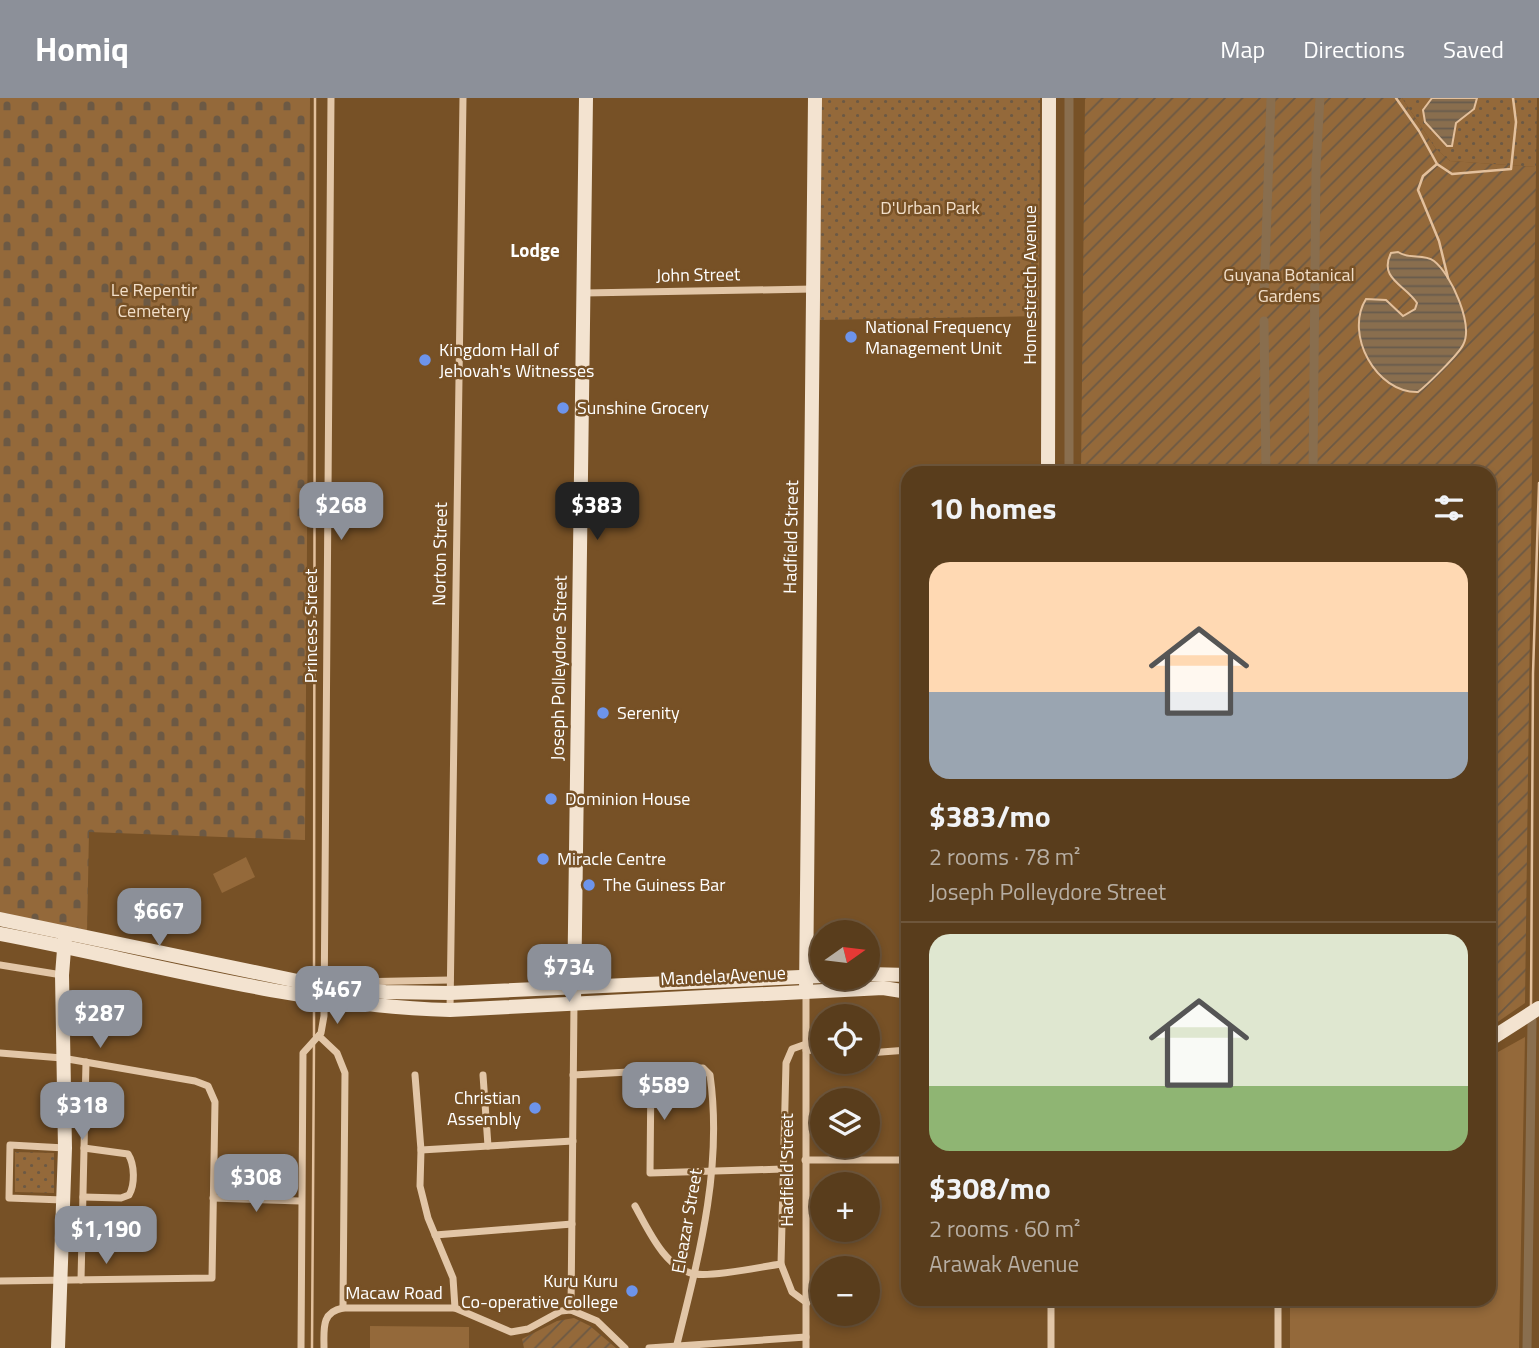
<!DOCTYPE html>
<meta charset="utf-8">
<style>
body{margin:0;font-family:"Titillium Web",sans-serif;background:#5f4425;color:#f1f3f6;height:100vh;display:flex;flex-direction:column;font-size:26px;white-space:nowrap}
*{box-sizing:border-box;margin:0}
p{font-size:23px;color:#b7aea3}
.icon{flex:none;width:38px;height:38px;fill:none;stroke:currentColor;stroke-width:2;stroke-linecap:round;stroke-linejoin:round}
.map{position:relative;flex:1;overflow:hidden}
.drawer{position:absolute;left:901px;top:368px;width:595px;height:840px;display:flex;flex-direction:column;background:#593d1c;border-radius:21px;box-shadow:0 4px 10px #0003,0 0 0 2px #6e563b}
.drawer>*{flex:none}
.needle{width:46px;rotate:76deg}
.tools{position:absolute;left:810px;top:822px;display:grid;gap:14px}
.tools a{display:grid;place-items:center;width:70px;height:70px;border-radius:50%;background:#593d1c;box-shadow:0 4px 10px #0003,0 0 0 2px #6e563b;font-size:35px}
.price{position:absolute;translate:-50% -60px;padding:0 16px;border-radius:14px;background:#8c9099;color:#fff;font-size:23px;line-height:46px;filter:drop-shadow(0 2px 4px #0008)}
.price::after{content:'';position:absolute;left:50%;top:42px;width:21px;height:16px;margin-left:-10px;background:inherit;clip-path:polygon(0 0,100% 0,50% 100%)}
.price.on{background:#222;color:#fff}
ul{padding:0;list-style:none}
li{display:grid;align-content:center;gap:14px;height:371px;padding:0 28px}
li+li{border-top:2px solid #6e563b}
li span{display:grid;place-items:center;height:217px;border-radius:21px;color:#555}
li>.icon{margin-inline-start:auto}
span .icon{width:126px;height:126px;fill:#fffc;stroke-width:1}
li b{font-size:30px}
h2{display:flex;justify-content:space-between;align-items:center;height:84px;padding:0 28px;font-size:30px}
header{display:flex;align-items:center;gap:42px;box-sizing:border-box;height:98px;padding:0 35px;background:#8c9099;color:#fff}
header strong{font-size:33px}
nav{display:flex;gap:38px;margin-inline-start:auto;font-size:24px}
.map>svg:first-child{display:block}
.grass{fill:#94693a}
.cemetery{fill:url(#cemetery-stones)}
.park{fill:url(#park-dots)}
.garden{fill:url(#garden-furrows)}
.water{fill:url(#water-rules);stroke:#e3c09c;stroke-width:2}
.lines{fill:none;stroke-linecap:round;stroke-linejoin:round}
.stream{stroke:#e3c09c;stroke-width:2.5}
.canal{stroke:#896e4e;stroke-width:9}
.street{stroke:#e2c6a7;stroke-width:7}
.secondary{stroke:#f3e3d0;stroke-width:14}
.poi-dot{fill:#6d94eb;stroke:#775126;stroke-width:2.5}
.labels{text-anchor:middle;stroke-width:5;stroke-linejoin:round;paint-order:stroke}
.park-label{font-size:18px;fill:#f2dfc9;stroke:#775126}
.street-label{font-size:18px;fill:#fff;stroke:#775126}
.poi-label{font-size:18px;fill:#fff;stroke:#775126;text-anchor:start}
.neighbourhood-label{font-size:19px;font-weight:bold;fill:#fff;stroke:#775126}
</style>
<header>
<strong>Homiq</strong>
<nav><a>Map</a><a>Directions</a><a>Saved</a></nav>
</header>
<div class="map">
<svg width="1539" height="1250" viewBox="0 0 1539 1250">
<defs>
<pattern id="cemetery-stones" width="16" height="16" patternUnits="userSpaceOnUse" patternTransform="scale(1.75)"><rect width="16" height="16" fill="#94693a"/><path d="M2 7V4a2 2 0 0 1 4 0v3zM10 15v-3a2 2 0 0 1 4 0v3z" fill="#6c5944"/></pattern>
<pattern id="park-dots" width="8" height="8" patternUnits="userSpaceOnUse" patternTransform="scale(1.75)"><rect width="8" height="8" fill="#94693a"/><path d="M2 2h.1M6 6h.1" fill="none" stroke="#6c5944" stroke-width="1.8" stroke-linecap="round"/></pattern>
<pattern id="garden-furrows" width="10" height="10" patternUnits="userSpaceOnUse" patternTransform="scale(1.75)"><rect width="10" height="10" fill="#94693a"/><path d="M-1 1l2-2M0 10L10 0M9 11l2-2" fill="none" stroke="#6c5944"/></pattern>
<pattern id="water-rules" width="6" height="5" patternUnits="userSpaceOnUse" patternTransform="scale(1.75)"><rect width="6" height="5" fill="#896e4e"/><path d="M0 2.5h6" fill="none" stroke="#675b4d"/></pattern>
</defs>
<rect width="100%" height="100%" fill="#775126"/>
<g class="grass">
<polygon points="246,759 255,779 222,795 213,776"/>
<polygon points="1525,939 1519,1250 1290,1250 1290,1201 1489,1200 1489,959"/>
<polygon points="370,1228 469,1229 469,1250 370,1250"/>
</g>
<polygon class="cemetery" points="0,0 310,0 305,742 89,734 87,834 0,816"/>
<g class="park">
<polygon points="820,0 1040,0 1039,218 818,222"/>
<polygon points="1402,0 1537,0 1536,69 1450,63 1436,51"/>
<polygon points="15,1054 54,1055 54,1095 15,1094"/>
</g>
<g class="garden">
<polygon points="1085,0 1402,0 1436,51 1450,63 1536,69 1525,905 1489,930 1489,374 1081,374"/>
<polygon points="574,1220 590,1228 616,1250 524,1250 522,1241 557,1223"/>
</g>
<g class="water">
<polygon points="1432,0 1477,0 1474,11 1456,25 1452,48 1447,48 1425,24 1423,12"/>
<path d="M1398,154C1410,162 1423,155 1434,163C1451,176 1474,227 1463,247C1458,257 1427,287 1418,294C1376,295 1344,236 1366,201L1386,202L1403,218L1415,211L1417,205C1406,187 1378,181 1391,155Z"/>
</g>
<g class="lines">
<g class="stream">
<polyline points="1396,0 1419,33 1437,66 1452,76 1511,71 1516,24 1513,0"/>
<polyline points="1437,66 1423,78 1418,92 1439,143 1448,180"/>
<polyline points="314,882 315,0"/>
<polyline points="1531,910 1533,576 1539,385"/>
<polyline points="314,938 314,903"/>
<polyline points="312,1250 314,945"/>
</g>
<g class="canal">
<polyline points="1264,198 1271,0"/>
<polyline points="1264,223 1266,374"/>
<polyline points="1069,374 1069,0"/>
<polyline points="1313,374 1316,69 1320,0"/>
<polyline points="1527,1250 1532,923"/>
</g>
<g class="street">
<polyline points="584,195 813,191"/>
<polyline points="0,867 62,877"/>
<polyline points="352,884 450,882"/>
<polyline points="806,894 806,1250"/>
<polyline points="450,912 463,0"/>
<polyline points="319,938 337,955 345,975 343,1210"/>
<polyline points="806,946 792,951 786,965 781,1166 792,1194 807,1205"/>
<polyline points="806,952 822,953"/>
<polyline points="0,955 62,960 195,983 208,988 215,1004 212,1180 0,1183"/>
<polyline points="868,955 908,952"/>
<polyline points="651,972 650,1075 783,1071"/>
<polyline points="415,977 421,1052 420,1088 428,1120 453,1180 455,1210"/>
<polyline points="483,977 488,1048"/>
<path d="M573,977L703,970L710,977C723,1069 699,1158 677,1246"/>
<polyline points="421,1052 573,1043"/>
<polyline points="805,1062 908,1062"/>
<path d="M83,1099L121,1100L129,1097C135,1087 135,1067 128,1056L84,1050"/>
<polyline points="213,1100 300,1103"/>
<polyline points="63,1102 9,1100 10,1047 65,1050"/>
<path d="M635,1108C648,1131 665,1171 695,1176C714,1179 760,1169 781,1166"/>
<polyline points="435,1137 572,1126"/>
<polyline points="81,1182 86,964"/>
<polyline points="571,1212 574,905"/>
<polyline points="301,1250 303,955 321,935 324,918 331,0"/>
<path d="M324,1250C324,1231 321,1214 343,1210H455L511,1234L528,1231L561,1213L571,1212L597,1223L625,1250"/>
<polyline points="649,1250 806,1239"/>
<polyline points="1051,1250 1051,1200"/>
<polyline points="1278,1250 1278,1200"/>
</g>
<g class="secondary">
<polyline points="1048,374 1049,0"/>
<polyline points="0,821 312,886 385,894 450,895 822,878"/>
<path d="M0,836C149,864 298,908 450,912L883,890L908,894"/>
<polyline points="868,876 908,877"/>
<polyline points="806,894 815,0"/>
<polyline points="574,904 586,0"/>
<polyline points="1489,942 1539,910"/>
<polyline points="58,1250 65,1050 62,877 65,839"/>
</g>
</g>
<g class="poi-dot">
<circle cx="851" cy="239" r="7"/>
<circle cx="425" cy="262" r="7"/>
<circle cx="563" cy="310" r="7"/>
<circle cx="603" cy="615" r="7"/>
<circle cx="551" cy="701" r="7"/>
<circle cx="543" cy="761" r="7"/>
<circle cx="589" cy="787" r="7"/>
<circle cx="535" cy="1010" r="7"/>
<circle cx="632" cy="1193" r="7"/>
</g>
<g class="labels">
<g class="park-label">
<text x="930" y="116">D'Urban Park</text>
<text x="1289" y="183">Guyana Botanical<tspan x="1289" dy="21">Gardens</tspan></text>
<text x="154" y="198">Le Repentir<tspan x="154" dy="21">Cemetery</tspan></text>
</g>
<g class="street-label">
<text transform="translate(698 177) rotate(-1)" y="6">John Street</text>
<text transform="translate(1030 187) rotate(-90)" y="6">Homestretch Avenue</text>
<text transform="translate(791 439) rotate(-89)" y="6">Hadfield Street</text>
<text transform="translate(440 456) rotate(-89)" y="6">Norton Street</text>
<text transform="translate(311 528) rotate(-90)" y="6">Princess Street</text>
<text transform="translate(559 570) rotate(-89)" y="6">Joseph Polleydore Street</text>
<text transform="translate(723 878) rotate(-3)" y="6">Mandela Avenue</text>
<text transform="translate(787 1072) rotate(-90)" y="6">Hadfield Street</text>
<text transform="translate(687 1123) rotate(-80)" y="6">Eleazar Street</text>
<text x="394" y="1201">Macaw Road</text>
</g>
<g class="poi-label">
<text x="865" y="235">National Frequency<tspan x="865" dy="21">Management Unit</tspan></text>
<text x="439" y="258">Kingdom Hall of<tspan x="439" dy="21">Jehovah's Witnesses</tspan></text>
<text x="577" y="316">Sunshine Grocery</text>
<text x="617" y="621">Serenity</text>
<text x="565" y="707">Dominion House</text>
<text x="557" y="767">Miracle Centre</text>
<text x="603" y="793">The Guiness Bar</text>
<text x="521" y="1006" text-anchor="end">Christian<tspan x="521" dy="21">Assembly</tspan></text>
<text x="618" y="1189" text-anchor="end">Kuru Kuru<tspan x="618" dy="21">Co-operative College</tspan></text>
</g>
<g class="neighbourhood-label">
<text x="535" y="159">Lodge</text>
</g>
</g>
</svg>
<div class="tools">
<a><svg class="needle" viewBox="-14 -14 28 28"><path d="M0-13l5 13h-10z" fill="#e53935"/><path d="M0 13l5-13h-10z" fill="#b7aea3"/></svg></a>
<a><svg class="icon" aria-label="locate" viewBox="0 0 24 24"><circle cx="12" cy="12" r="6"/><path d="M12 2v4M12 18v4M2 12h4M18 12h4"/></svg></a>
<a><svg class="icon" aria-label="layers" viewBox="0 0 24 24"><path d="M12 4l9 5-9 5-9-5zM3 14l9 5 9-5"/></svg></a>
<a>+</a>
<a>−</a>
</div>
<b class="price" style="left:341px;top:444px">$268</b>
<b class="price on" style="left:597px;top:444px">$383</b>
<b class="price" style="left:159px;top:850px">$667</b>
<b class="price" style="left:569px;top:906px">$734</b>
<b class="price" style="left:337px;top:928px">$467</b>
<b class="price" style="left:100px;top:952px">$287</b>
<b class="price" style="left:664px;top:1024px">$589</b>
<b class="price" style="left:82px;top:1044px">$318</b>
<b class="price" style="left:256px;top:1116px">$308</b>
<b class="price" style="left:106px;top:1168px">$1,190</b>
<section class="drawer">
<h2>10 homes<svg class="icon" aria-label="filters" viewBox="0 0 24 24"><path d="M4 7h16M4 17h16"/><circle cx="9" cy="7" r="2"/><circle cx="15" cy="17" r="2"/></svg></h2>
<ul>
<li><span style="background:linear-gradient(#ffd9b3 60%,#9aa5b1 0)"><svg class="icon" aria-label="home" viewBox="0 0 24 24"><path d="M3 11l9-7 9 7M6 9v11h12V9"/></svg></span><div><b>$383/mo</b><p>2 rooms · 78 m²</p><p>Joseph Polleydore Street</p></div></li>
<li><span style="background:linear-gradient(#dfe7d0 70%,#8fb573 0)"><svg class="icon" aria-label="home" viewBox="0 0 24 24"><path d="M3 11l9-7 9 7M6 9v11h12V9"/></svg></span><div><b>$308/mo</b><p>2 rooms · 60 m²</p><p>Arawak Avenue</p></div></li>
</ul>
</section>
</div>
